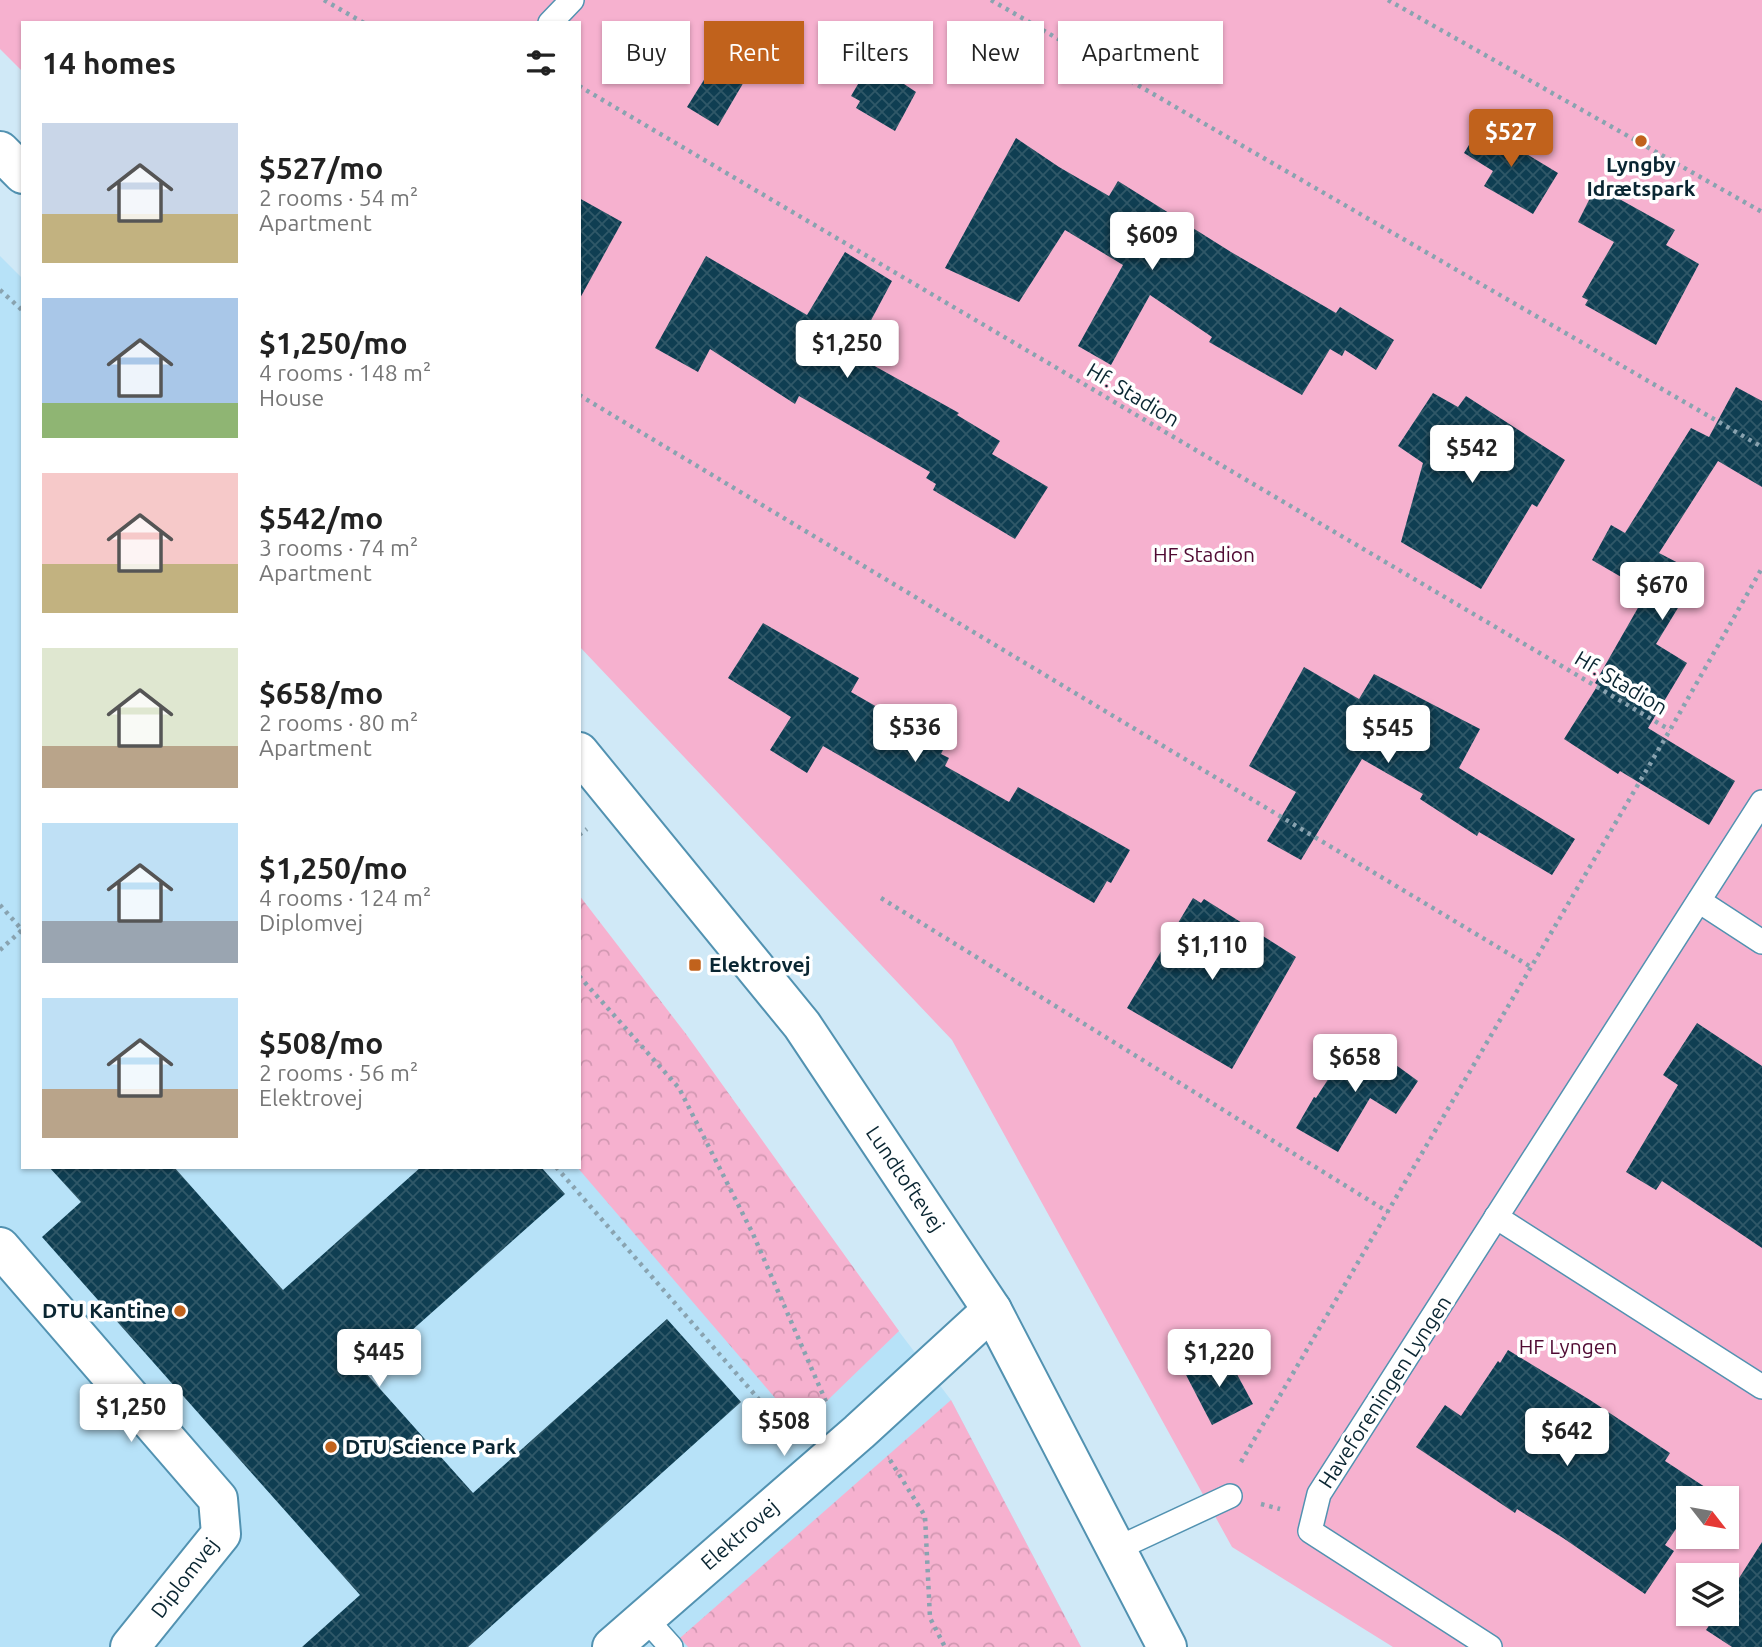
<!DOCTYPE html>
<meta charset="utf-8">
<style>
body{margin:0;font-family:Ubuntu,sans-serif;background:#f2f2f2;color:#222;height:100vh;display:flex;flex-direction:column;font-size:26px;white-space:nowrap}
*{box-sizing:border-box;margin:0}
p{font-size:23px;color:#767676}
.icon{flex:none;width:38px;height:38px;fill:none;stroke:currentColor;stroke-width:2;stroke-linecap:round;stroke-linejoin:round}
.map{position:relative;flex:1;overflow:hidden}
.sheet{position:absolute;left:21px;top:21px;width:560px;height:1148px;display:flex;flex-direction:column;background:#fff;border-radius:0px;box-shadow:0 2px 5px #0004}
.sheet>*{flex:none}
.banner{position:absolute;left:602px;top:21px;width:665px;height:63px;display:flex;gap:14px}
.needle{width:46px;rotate:121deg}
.controls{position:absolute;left:1676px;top:1486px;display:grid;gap:14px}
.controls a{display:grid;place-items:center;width:63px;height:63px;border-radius:0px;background:#fff;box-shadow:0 2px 5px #0004;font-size:35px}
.price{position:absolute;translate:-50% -60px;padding:0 16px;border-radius:7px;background:#fff;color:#222;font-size:23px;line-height:46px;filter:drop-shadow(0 2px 4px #0008)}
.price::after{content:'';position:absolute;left:50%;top:42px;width:21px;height:16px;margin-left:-10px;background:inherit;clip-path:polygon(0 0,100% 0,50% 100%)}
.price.on{background:#c1621c;color:#fff}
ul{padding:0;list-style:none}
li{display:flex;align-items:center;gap:21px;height:175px;padding:0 21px}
li span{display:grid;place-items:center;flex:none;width:196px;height:140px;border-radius:0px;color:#555}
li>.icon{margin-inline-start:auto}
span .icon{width:84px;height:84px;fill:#fffc;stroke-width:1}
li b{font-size:30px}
h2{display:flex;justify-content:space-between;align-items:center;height:84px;padding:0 21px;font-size:30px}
.chip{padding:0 24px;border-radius:0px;background:#fff;box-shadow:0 2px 5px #0004;font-size:24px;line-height:63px}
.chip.on{background:#c1621c;color:#fff}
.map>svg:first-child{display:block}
.built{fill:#b7e2f8}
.forest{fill:url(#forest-crowns)}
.garden{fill:#f6b1cf;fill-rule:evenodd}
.building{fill:url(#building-cross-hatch)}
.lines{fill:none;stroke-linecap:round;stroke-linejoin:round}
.service-casing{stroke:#5292b1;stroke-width:26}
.minor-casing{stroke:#5292b1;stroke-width:42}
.tertiary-casing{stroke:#5292b1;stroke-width:42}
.path{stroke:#89a3b0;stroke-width:4.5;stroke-dasharray:3.5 5;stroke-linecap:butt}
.service{stroke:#fff;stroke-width:23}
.minor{stroke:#fff;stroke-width:38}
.tertiary{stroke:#fff;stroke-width:38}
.poi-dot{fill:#c1621c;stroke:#fff;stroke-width:2.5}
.labels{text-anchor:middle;stroke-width:7;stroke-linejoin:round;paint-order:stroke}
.poi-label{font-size:21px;font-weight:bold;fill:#0a2632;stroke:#fff;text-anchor:start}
.street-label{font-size:21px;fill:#0a2632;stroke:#fff}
.park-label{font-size:21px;fill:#500a33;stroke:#fff}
</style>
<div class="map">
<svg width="1762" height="1647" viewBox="0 0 1762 1647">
<defs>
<pattern id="forest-crowns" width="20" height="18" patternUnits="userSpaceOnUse" patternTransform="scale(1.75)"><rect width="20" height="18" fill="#f6b1cf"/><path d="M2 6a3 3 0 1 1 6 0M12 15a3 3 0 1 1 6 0" fill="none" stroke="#d298b2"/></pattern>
<pattern id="building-cross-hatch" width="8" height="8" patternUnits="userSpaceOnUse" patternTransform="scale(1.75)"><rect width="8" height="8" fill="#0f3e52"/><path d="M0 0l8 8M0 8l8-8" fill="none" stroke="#305868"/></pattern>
</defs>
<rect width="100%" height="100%" fill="#d0e9f7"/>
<polygon class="built" points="0,256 23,279 23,1167 579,1167 611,952 951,1400 1081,1647 0,1647"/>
<g class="forest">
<polygon points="579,895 686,1034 899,1331 800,1427 577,1167 579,1167"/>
<polygon points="951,1400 1081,1647 688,1647 680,1638"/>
</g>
<path class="garden" d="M0,0H1762V1647H1393L1232,1547L952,1040L579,646V23H23V72L0,49ZM1689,1498H1727V1536H1689ZM1689,1575H1727V1614H1689Z"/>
<g class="building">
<polygon points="715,62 745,80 718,126 687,107"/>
<polygon points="871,62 916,92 895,131 856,108 860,101 851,96"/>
<polygon points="1482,124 1515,143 1513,146 1558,173 1533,214 1484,186 1493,171 1464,153"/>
<polygon points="1016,138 1059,167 1109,196 1118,181 1231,252 1336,313 1340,307 1394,340 1376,370 1345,350 1342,356 1330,349 1302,395 1209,342 1212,337 1150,295 1111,365 1078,346 1123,265 1065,230 1019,302 945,268"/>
<polygon points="1596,186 1675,230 1666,245 1699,264 1656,345 1585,305 1588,300 1582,297 1614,242 1578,222"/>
<polygon points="579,198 622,222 579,300"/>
<polygon points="845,252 892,281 853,354 959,413 957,415 1000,441 992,454 1048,487 1015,539 933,490 936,484 926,478 930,472 799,396 795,404 710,349 698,372 655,348 706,256 807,315"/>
<polygon points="1736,387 1762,401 1762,487 1718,461 1659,553 1684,566 1670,590 1684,598 1656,644 1687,663 1648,728 1735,781 1709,825 1620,771 1618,774 1564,739 1598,685 1595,683 1647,592 1592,560 1611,525 1625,533 1691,428 1709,437"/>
<polygon points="1433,393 1458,407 1466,396 1565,460 1537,507 1532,504 1481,589 1401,542 1423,463 1398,446"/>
<polygon points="763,623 859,678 851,692 945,746 941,754 949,758 945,766 1009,802 1018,787 1130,850 1111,883 1107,881 1094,903 823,746 807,773 770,750 791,717 728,678"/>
<polygon points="1304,667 1359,699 1374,674 1480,729 1459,768 1575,839 1552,875 1479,832 1477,836 1420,799 1423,794 1362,759 1301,860 1267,841 1296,792 1249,766"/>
<polygon points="1193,898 1201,903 1204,899 1296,957 1232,1069 1127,1008"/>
<polygon points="1697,1023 1762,1066 1762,1248 1662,1181 1656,1190 1626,1172 1678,1085 1663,1075"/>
<polygon points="1356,1036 1418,1081 1396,1114 1370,1098 1338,1152 1296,1128 1314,1097 1316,1098"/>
<polygon points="49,1167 174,1167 283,1290 421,1167 541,1167 565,1194 365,1372 473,1493 667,1319 741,1402 468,1647 302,1647 360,1595 42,1237 81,1202"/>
<polygon points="1508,1350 1590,1400 1670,1453 1665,1461 1705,1487 1697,1498 1689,1498 1689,1510 1665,1545 1674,1551 1645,1594 1563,1538 1517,1509 1515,1513 1416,1447 1445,1405 1461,1416 1498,1361 1500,1363"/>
<polygon points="1225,1352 1253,1404 1212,1425 1185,1373"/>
<polygon points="1762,1542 1762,1647 1732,1647 1706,1630 1717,1614 1727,1614 1727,1597"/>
</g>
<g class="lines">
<g class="service-casing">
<g id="service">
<polyline points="550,23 572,0"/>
<polyline points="1699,901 1762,942"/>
<polyline points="1496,1217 1762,1387"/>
<polyline points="1116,1549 1230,1496"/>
<polyline points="645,1618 671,1647"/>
<polyline points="1490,1647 1310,1531 1319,1494 1762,802"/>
</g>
</g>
<g class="minor-casing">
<g id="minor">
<polyline points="0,1247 218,1499 221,1534 130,1647"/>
<polyline points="612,1647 859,1432 992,1310"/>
</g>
</g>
<g class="tertiary-casing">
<g id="tertiary">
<polyline points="0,151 23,174"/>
<polyline points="579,752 802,1025 992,1310 1167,1647"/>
</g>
</g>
<g class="path">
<polyline points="324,0 364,23"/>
<polyline points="991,0 1762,447"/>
<polyline points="1388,0 1762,212"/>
<polyline points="579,86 1670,730"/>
<polyline points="0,290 23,311"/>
<polyline points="579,395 1531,967"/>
<polyline points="579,835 587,829"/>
<polyline points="881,898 1388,1212"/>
<polyline points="0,905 23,931"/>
<polyline points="0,950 22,930"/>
<polyline points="579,976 679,1088 753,1234 827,1404"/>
<polyline points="556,1167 790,1435"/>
<polyline points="890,1460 925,1516 930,1618 945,1647"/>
<polyline points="1241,1462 1670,730 1762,568"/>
<polyline points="1261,1504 1280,1509"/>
</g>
<use href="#service" class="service"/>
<use href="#minor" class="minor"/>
<use href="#tertiary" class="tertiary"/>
</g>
<g class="poi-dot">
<circle cx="1641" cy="141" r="7"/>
<rect x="688" y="958" width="14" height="14" rx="3.5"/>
<circle cx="180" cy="1311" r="7"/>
<circle cx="331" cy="1447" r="7"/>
</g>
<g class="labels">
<g class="poi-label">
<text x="1641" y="172" text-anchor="middle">Lyngby<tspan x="1641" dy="24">Idrætspark</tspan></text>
<text x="709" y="972">Elektrovej</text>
<text x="166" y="1318" text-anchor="end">DTU Kantine</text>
<text x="345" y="1454">DTU Science Park</text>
</g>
<g class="street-label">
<text transform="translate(1133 395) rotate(31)" y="7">Hf. Stadion</text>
<text transform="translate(1621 683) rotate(31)" y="7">Hf. Stadion</text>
<text transform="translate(905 1179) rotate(56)" y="7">Lundtoftevej</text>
<text transform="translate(1385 1392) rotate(-57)" y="7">Haveforeningen Lyngen</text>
<text transform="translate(740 1535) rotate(-41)" y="7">Elektrovej</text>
<text transform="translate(185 1578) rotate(-52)" y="7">Diplomvej</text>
</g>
<g class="park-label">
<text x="1204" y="562">HF Stadion</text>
<text x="1568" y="1354">HF Lyngen</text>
</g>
</g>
</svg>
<div class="controls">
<a><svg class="needle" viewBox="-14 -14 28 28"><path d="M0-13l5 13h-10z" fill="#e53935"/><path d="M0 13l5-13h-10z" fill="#767676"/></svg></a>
<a><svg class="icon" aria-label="layers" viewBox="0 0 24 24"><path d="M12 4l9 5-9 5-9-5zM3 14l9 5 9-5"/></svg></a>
</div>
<b class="price on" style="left:1511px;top:169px">$527</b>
<b class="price" style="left:1152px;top:272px">$609</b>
<b class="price" style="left:847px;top:380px">$1,250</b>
<b class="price" style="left:1472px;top:485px">$542</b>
<b class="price" style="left:1662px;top:622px">$670</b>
<b class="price" style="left:915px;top:764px">$536</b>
<b class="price" style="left:1388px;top:765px">$545</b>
<b class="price" style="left:1212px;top:982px">$1,110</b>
<b class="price" style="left:1355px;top:1094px">$658</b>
<b class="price" style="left:379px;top:1389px">$445</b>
<b class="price" style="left:1219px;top:1389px">$1,220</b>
<b class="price" style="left:131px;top:1444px">$1,250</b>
<b class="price" style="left:784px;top:1458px">$508</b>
<b class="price" style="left:1567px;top:1468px">$642</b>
<div class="banner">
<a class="chip">Buy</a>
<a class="chip on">Rent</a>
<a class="chip">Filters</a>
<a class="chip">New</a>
<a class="chip">Apartment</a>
</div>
<section class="sheet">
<h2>14 homes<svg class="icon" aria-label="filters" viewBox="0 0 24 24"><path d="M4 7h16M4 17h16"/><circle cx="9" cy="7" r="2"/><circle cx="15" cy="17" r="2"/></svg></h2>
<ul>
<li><span style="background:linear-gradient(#c9d6e8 65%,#c2b280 0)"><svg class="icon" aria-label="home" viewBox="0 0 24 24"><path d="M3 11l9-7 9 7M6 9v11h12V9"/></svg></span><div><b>$527/mo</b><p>2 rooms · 54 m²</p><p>Apartment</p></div></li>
<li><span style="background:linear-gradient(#a9c7e8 75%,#8fb573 0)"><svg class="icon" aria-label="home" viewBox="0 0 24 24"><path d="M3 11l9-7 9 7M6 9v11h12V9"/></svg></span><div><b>$1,250/mo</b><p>4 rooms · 148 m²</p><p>House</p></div></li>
<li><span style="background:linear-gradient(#f6c9c9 65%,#c2b280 0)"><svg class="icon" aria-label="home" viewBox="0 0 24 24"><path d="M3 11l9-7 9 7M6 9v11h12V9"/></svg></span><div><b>$542/mo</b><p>3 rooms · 74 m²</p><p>Apartment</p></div></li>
<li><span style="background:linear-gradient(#dfe7d0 70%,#b9a48a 0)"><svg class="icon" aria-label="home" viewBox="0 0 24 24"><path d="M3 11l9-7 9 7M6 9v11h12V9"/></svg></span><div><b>$658/mo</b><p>2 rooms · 80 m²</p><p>Apartment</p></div></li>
<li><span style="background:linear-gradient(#bfe0f5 70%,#9aa5b1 0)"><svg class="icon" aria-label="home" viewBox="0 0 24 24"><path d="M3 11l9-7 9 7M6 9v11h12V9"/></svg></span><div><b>$1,250/mo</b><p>4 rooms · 124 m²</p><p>Diplomvej</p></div></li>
<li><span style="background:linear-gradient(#bfe0f5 65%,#b9a48a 0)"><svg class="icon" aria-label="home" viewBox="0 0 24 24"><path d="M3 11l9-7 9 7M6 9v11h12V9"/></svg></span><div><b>$508/mo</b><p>2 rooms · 56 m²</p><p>Elektrovej</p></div></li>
</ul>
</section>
</div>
